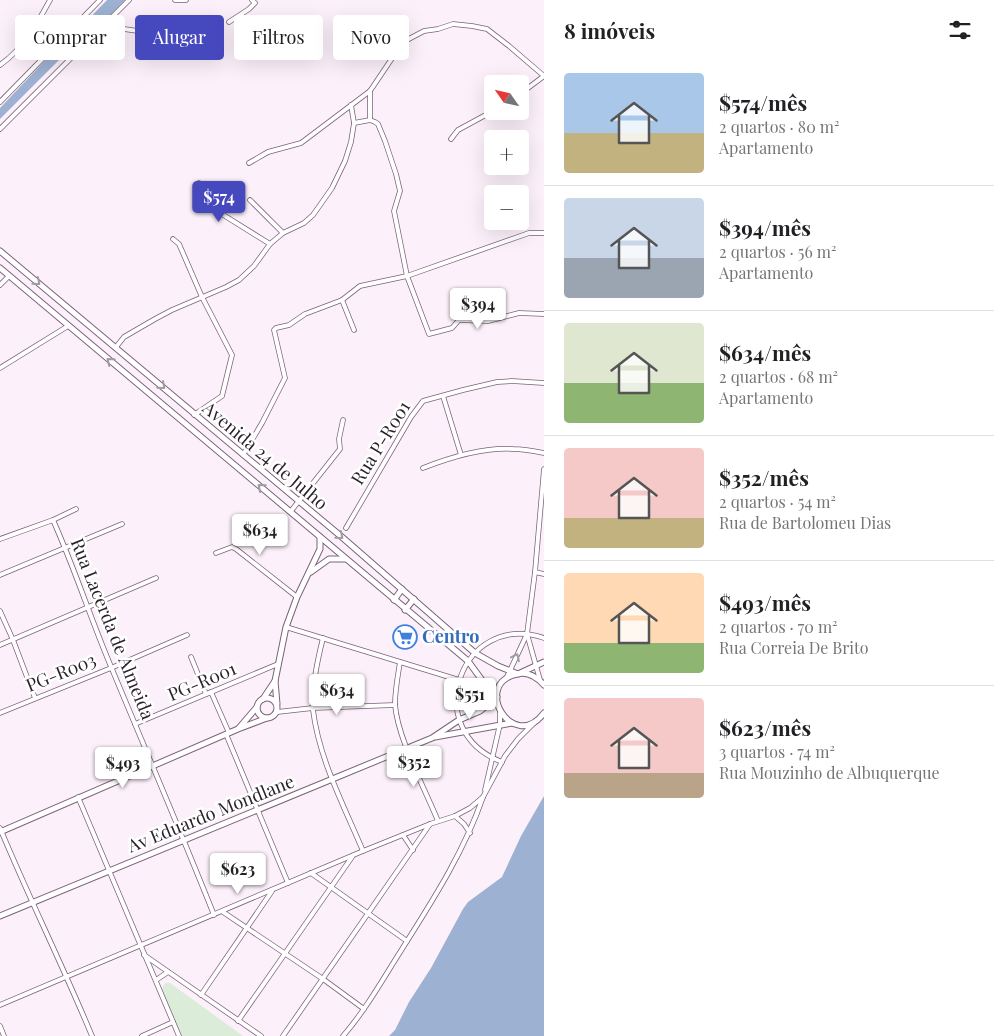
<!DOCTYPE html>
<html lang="pt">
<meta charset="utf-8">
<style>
body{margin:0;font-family:"Playfair Display",serif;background:#f2f2f2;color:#202124;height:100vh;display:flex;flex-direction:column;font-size:19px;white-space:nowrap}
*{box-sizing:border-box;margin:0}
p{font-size:16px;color:#757577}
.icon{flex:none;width:28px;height:28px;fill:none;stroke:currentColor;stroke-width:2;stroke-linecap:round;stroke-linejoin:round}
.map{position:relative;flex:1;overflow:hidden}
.drawer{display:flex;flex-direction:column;background:#fff;width:450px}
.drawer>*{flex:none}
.hud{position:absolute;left:15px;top:15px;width:454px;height:45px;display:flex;gap:10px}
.needle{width:32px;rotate:304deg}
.controls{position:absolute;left:484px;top:75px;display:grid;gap:10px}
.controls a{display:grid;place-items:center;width:45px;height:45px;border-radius:5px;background:#fff;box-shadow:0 5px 20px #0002;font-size:25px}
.price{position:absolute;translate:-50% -42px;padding:0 11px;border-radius:5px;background:#fff;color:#222;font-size:16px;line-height:32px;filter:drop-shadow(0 1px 2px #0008)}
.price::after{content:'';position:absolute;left:50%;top:30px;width:15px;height:11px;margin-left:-8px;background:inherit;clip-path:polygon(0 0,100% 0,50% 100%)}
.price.active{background:#4648bd;color:#fff}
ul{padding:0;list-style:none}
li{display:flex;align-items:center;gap:15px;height:125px;padding:0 20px}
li+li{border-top:1px solid #e0e0e0}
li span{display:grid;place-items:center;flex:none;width:140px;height:100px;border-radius:5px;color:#555}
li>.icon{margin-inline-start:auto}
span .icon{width:60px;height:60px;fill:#fffc;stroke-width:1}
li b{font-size:21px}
h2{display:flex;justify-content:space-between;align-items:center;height:60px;padding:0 20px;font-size:21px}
.tag{padding:0 18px;border-radius:5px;background:#fff;box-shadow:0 5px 20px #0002;font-size:18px;line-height:45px}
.tag.active{background:#4648bd;color:#fff}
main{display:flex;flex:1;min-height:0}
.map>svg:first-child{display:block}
.green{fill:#dbecd8}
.water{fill:#9db1d2}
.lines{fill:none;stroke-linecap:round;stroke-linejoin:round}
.minor-casing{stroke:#7c6279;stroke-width:5.5}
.tertiary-casing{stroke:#7c6279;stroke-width:7}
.minor{stroke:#fff;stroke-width:4}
.tertiary{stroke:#fff;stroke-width:5}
.oneway{stroke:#a09ca0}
.labels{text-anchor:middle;stroke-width:5;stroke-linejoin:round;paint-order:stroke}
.street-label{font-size:18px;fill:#2c222b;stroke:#fff}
.shop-label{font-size:18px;font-weight:bold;fill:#366cbe;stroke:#fff;text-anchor:start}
</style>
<main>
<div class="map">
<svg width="544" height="1036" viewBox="0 0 544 1036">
<rect width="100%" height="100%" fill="#fcf0fa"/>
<polygon class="green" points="166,983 170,983 243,1036 182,1036 162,991 163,986"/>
<g class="water">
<polygon points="107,0 125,0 76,50 58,61 0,119 0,108 55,50 78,30"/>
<polygon points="544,796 544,1036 389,1036 395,1030 409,1002 431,968 463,909 468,902 502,877 521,836"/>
</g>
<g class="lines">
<g class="minor-casing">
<g id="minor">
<polyline points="175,0 186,0"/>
<polyline points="229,22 249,9 255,3 252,0"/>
<polyline points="103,26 145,32 193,33"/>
<path d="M0,65C23,49 37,24 50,0"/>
<polyline points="0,102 100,0"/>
<polyline points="370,120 370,91"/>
<polyline points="354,123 370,120 375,122 378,124 385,141 396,174 400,191 394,211 407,276 429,334 452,328 459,320 488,321 519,313 544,314"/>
<polyline points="0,129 129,0"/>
<polyline points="451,139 458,130 493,111"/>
<polyline points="249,163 268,152 301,143 370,91 399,48 405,41 424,31 438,29 453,24 472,26 487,29 509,46 544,76 520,94"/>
<polyline points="199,183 198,190 209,206 270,244"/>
<polyline points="250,200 283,233"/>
<polyline points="173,239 179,244 202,297 232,355 222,396 194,415"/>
<polyline points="0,285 9,276"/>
<polyline points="342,300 354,330"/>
<polyline points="116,347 124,337 155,319 172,310 226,287 239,280 254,266 270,244 283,233 304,223 313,215 332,188 345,161 351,142 354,123 351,105"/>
<polyline points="0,368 68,326"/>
<polyline points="443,396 461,455"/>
<polyline points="243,455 262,423 285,378 274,330 276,328 289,325 305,314 342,300 360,286 407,276 529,233 544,233"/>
<path d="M423,468C451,457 483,447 513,449C524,449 534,451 544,453"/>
<polyline points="291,511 340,449 339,439 343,420"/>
<path d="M53,520C75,569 91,620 112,669C146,751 181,832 214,915"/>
<polyline points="346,528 411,417 423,401 463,390 497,382 512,381 544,383"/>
<polyline points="0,539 53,520 76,509"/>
<polyline points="216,553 232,547 236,549 297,597"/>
<polyline points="535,572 544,574"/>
<polyline points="0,575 122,524"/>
<polyline points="0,611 13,640 35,698"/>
<polyline points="286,627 459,680"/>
<polyline points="527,634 540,680"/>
<path d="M323,638C318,658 311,688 313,710C319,759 344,806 363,851"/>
<polyline points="0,645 156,578"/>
<polyline points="191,657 206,694"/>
<path d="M400,662C398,675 395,690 395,704C397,737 425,789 438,821"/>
<polyline points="506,679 527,634 535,572 544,469"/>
<polyline points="211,692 229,733"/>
<polyline points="277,712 313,708 395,705"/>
<polyline points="0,713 111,668 187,635"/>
<polyline points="135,724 278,664"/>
<polyline points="226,734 288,883"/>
<path d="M502,762C418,730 461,610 544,638"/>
<polyline points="485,790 500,724 500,712"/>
<polyline points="78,797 179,1036"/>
<polyline points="455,816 464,824 470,833"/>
<path d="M0,828C29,898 63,966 92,1036"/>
<polyline points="403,835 413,850"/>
<polyline points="311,873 407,941"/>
<polyline points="223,912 323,979 364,1009"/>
<polyline points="144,955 261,1036"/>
<polyline points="156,980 168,972"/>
<polyline points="201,995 272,891"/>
<polyline points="0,1005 363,851 430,824 455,816 470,808 483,797 505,756 518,739 534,723"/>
<polyline points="238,1021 352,857"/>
<polyline points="0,1026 4,1036"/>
<polyline points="142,1036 173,1022"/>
<polyline points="283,1036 430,824"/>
<path d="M343,1036C364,1012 380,984 397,957C429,906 463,855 483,797"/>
</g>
</g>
<g class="tertiary-casing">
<g id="tertiary">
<polyline points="0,251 343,538 475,653 498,666 518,674 544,662"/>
<polyline points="0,268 468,661 487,687 497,697 480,711 459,720 432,738 0,916"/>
<polyline points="311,572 329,559 346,559"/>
<polyline points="394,600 402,589"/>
<polyline points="405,610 414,599"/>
<path d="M544,685C537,677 528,671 517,674C471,684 513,754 544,713"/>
<circle cx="267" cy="708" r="10"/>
<polyline points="263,699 275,681"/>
<polyline points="277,704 275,681 286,627 297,597 320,549 320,537"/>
<polyline points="239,728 257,707"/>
<polyline points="435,737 512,723"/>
<polyline points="0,832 238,729 267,718"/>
</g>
</g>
<use href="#minor" class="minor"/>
<use href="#tertiary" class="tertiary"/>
</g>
<defs><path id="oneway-chevron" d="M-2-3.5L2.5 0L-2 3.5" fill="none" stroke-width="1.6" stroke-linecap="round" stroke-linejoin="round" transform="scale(1.25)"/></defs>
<g class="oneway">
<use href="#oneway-chevron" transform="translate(37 282) rotate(39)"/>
<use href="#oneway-chevron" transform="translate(110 361) rotate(-141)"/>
<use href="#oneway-chevron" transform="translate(162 386) rotate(41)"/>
<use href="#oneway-chevron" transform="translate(261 487) rotate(-140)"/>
<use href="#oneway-chevron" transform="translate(340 536) rotate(40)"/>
<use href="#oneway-chevron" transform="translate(516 657) rotate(-64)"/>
</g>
<defs>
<g id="supermarket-ring" transform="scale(1.25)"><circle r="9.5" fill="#fff" stroke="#3f7fe0" stroke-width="1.5"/><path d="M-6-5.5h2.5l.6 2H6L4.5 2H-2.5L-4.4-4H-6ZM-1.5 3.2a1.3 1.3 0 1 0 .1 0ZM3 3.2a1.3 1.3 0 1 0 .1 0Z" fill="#3f7fe0"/></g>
</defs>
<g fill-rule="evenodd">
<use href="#supermarket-ring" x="405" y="637"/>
</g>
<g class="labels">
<g class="street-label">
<text transform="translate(381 443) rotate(-58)" y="6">Rua P-R001</text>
<text transform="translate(265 456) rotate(40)" y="6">Avenida 24 de Julho</text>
<text transform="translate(112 629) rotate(68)" y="6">Rua Lacerda de Almeida</text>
<text transform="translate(61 673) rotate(-22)" y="6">PG-R003</text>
<text transform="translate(202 682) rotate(-23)" y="6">PG-R001</text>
<text transform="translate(211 814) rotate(-22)" y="6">Av Eduardo Mondlane</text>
</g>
<g class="shop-label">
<text x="422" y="643">Centro</text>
</g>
</g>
</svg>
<div class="controls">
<a><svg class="needle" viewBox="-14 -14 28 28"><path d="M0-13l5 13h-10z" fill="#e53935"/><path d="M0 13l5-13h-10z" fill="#757577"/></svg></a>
<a>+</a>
<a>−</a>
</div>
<b class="price active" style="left:219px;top:223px">$574</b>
<b class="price" style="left:478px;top:330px">$394</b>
<b class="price" style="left:260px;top:556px">$634</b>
<b class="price" style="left:337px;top:716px">$634</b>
<b class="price" style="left:470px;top:720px">$551</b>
<b class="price" style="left:414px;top:788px">$352</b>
<b class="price" style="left:123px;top:789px">$493</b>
<b class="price" style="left:238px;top:895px">$623</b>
<div class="hud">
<a class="tag">Comprar</a>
<a class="tag active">Alugar</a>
<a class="tag">Filtros</a>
<a class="tag">Novo</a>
</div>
</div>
<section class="drawer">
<h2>8 imóveis<svg class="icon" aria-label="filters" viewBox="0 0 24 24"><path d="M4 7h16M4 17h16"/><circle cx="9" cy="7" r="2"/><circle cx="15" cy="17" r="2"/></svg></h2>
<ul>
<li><span style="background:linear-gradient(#a9c7e8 60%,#c2b280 0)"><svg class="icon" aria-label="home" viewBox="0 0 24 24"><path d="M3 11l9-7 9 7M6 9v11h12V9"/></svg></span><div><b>$574/mês</b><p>2 quartos · 80 m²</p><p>Apartamento</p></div></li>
<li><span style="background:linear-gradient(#c9d6e8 60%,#9aa5b1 0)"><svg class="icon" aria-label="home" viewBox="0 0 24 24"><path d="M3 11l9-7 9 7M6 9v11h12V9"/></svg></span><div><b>$394/mês</b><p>2 quartos · 56 m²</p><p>Apartamento</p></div></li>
<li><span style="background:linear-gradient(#dfe7d0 60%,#8fb573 0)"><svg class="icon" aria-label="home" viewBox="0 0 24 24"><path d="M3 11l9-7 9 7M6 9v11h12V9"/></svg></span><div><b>$634/mês</b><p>2 quartos · 68 m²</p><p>Apartamento</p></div></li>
<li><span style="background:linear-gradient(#f6c9c9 70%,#c2b280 0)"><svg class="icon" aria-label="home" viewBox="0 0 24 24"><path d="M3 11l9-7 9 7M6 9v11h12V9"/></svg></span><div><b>$352/mês</b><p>2 quartos · 54 m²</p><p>Rua de Bartolomeu Dias</p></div></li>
<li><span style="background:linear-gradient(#ffd9b3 70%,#8fb573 0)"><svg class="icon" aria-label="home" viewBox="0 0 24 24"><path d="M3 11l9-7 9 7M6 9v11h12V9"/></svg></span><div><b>$493/mês</b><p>2 quartos · 70 m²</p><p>Rua Correia De Brito</p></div></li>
<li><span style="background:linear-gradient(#f6c9c9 75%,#b9a48a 0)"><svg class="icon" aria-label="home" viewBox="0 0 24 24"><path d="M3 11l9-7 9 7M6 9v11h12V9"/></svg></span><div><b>$623/mês</b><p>3 quartos · 74 m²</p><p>Rua Mouzinho de Albuquerque</p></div></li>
</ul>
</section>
</main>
